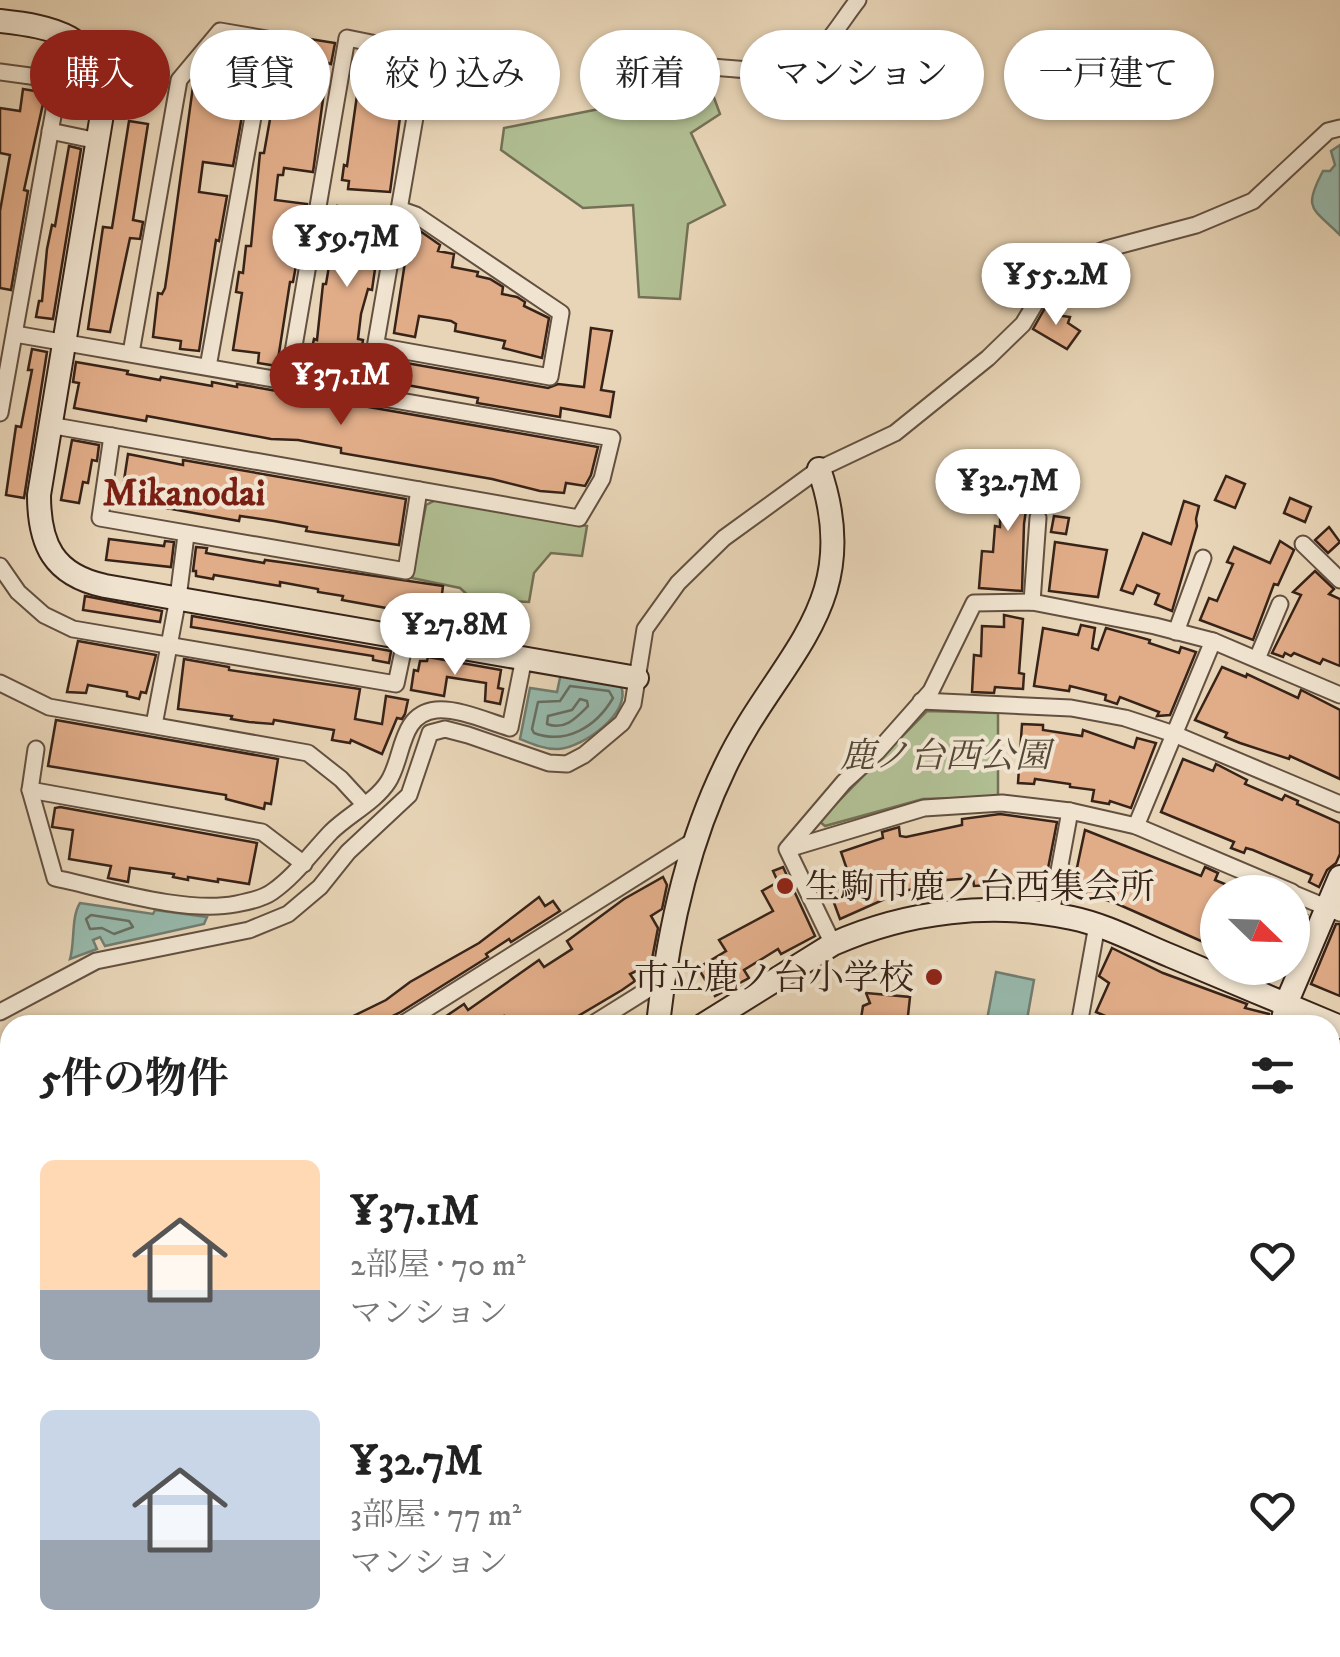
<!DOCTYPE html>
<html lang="ja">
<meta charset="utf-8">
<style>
body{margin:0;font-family:"IM FELL DW Pica","Noto Serif JP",serif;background:#f6f6f6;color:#222;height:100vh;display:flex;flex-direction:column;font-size:38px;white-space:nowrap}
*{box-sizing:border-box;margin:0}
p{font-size:32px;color:#767676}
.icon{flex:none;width:55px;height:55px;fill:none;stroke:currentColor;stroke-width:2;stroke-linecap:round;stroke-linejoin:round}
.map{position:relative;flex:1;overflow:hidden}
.sheet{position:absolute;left:0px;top:1015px;width:1340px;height:642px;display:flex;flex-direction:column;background:#fff;border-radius:30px 30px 0 0;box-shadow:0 2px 8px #0004}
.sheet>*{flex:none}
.banner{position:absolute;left:30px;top:30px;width:1280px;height:90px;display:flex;gap:20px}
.needle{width:65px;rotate:113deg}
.fabs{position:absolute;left:1200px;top:875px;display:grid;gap:20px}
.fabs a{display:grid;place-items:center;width:110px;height:110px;border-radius:50%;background:#fff;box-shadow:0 2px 8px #0004;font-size:50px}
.price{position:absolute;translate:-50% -85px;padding:0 22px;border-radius:35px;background:#fff;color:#222;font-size:32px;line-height:65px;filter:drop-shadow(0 2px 5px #0008)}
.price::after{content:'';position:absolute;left:50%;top:60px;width:30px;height:22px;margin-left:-15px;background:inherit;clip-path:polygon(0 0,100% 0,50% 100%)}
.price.active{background:#8f2418;color:#fff}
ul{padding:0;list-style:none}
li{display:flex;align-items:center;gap:30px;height:250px;padding:0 40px}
li span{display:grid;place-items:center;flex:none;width:280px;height:200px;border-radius:15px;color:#555}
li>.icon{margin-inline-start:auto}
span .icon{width:120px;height:120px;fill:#fffc;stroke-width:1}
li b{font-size:42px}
h2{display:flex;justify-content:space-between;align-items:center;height:120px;padding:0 40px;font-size:42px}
.tag{padding:0 35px;border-radius:45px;background:#fff;box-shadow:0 2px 8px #0004;font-size:35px;line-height:90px}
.tag.active{background:#8f2418;color:#fff}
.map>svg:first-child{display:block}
.green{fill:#b0be92;stroke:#747055;stroke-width:2.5}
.water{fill:#97b9ac;stroke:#717d71;stroke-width:2.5}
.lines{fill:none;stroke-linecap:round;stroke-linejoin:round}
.shore{stroke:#676e62;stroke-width:2.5}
.building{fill:#e1ad89;stroke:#372318;stroke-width:2.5}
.street-casing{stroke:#635040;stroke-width:19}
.secondary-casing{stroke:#372318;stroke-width:26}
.street{stroke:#f0e4d0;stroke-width:15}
.secondary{stroke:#f0e4d0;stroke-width:22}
.poi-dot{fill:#8f2418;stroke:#f0e4d0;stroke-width:4}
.labels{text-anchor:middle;stroke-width:8;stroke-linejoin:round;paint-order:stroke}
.park-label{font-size:35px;font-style:italic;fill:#554a36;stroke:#f0e4d0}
.poi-label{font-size:35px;fill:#372318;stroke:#f0e4d0;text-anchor:start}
.neighbourhood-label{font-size:38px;font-weight:bold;fill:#7a1f14;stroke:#f0e4d0}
</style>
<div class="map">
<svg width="1340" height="1657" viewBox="0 0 1340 1657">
<rect width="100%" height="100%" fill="#e8d5b7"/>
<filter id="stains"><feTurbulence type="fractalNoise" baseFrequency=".002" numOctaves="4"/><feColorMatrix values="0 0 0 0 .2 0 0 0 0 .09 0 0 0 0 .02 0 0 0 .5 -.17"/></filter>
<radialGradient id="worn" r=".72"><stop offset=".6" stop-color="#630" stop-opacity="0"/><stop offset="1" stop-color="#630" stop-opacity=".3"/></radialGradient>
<g class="green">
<polygon points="702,65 720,114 691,133 725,205 688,224 680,299 639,297 633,205 583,208 501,150 504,128 599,109 666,71"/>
<polygon points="436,500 587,526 582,556 551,553 534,573 529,602 472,599 460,588 412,578 426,505"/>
<polygon points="927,711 998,713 998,797 923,799 825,826 819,821"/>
<polygon points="10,1367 10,1492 0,1493 0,1369"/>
<polygon points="868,1648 1260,1648 1262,1657 870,1657"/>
</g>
<g class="water">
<path d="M1340,145V235C1313,208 1302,210 1323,171H1330L1335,165L1331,151Z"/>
<path d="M561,673L621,686C632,713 583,747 559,749C546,750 532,744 520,739L530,688L557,692Z"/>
<path d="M80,903L153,914L155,910L207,917L204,924L105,946L100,937L93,940L97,949L70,959C75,942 71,917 80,903Z"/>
<polygon points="996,972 1034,980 1026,1025 986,1025"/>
</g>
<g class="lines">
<g class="shore">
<path d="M570,686L609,691L613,698C596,727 566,745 534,733L532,729L538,702L560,701Z"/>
<path d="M580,699L587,701L588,706C577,717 565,731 547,724L548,716L572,710Z"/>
<polygon points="91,915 129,921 133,927 114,934 102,928 90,929 86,919"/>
</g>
</g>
<g class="building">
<polygon points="291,36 335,43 331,64 328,63 313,172 284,168 283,175 278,175 275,200 307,204 293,282 290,282 277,366 258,363 259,353 233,350 242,293 236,292 239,272 243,273 246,246 251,246 260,153 264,153 283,46 289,47"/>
<polygon points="236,46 254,49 233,166 203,162 199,192 227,196 219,241 216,240 199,351 180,349 181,341 153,337 158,293 162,294 165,288 169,261 194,79 205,77 206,65 219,50 235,52"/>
<polygon points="363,53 412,63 410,81 405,80 390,192 348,189 349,181 342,180 344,165 347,166"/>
<polygon points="23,89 41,92 44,99 24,190 28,191 11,290 0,288 0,211 10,155 0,153 0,108 20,111"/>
<polygon points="77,97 89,98 86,117 75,115"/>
<polygon points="129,121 148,124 133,220 143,222 140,239 130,238 110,332 88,329 103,227 112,228"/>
<polygon points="69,146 81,149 53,319 36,317 39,301 42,301 47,249 52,225 55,226"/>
<polygon points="337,206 356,209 354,215 386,221 382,242 379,241 372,290 368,289 361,314 358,339 363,340 357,376 336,373 337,367 309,362 314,339 317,340 323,284 326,284 332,248 327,247"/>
<polygon points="410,230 420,231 440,245 438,251 454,254 452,267 478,272 477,276 490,279 503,287 502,294 517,297 525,302 524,306 549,318 542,358 503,348 505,341 455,331 456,324 451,321 419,316 415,337 394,333"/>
<polygon points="1045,308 1056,315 1070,317 1068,323 1080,331 1067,349 1033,329"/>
<polygon points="591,328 612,331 601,390 614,392 610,417 561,408 560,417 477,403 478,398 385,381 389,360 548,388 558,384 584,387"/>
<polygon points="32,349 47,352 24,498 6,495 16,426 21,427 32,370 28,370"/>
<polygon points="76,362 128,371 127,374 160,380 161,377 212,386 212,382 237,387 237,384 598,447 591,475 585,486 566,483 564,493 540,491 492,479 341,453 341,448 298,440 271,439 147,416 146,421 74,408 79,383 73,382"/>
<polygon points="72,440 99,445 97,461 92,460 88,483 83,482 79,503 61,500"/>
<polygon points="128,454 183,465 183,460 406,499 399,545 306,531 307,527 274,521 240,516 239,521 121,500"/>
<polygon points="1001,464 1026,466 1024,481 1030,482 1024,524 1022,591 979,588 982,551 993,552 995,526 1000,527"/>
<polygon points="1226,476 1245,484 1235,508 1215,500"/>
<polygon points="1290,498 1311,507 1305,522 1284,513"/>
<polygon points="1184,501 1199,506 1196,519 1197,526 1172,611 1155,604 1159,594 1137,585 1133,594 1121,590 1143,533 1171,544"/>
<polygon points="1054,516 1069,518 1066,534 1051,532"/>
<polygon points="1329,527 1340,542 1328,553 1315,540"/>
<polygon points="109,539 164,546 165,541 174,542 171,567 106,560"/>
<polygon points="1280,541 1294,550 1278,585 1274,584 1253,640 1200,620 1209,598 1217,601 1233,564 1227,562 1234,547 1270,563"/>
<polygon points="1055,542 1107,550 1098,597 1049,591"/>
<polygon points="196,547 207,548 206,553 264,563 265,560 287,563 443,586 441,602 436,617 342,600 343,596 318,592 318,589 280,582 280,586 214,575 213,579 196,576 196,571 193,571"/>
<polygon points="1315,571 1334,589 1329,594 1340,599 1340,666 1323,659 1320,664 1294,653 1291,656 1285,653 1283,657 1272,653 1301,595 1293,592"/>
<polygon points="85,596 162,611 160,622 83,610"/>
<polygon points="1004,615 1023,619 1019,673 1024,674 1023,689 995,687 994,693 972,692 974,655 981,656 982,626 1004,627"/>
<polygon points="192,616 391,651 389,663 373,660 373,656 191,627"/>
<polygon points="1081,625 1095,628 1092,648 1098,650 1106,628 1150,640 1149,643 1179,653 1181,647 1196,652 1170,715 1157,716 1159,712 1120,697 1117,704 1105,700 1106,695 1070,686 1069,691 1034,686 1043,628 1078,635"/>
<polygon points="78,641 156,655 146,693 141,692 139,699 127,696 127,692 88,685 86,693 67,692"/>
<polygon points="428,657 501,670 498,688 503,689 500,704 485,701 486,683 447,677 444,696 411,690 414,670 418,671 420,661 427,661"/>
<polygon points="184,659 229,667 229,670 360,689 355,719 382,724 386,696 408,700 405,714 402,719 397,718 382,754 351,740 350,743 332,740 334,730 274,720 273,724 249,722 231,719 232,716 178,709"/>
<polygon points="1222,667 1246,677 1247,674 1298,698 1301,690 1340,710 1340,779 1290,756 1289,759 1240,743 1225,737 1227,733 1195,720"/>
<polygon points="56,720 278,759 271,804 265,803 264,809 226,799 226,795 48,766"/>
<polygon points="1022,724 1043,725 1043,730 1082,736 1083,730 1134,748 1137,738 1156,743 1131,808 1110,801 1109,804 1092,801 1094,790 1070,787 1070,784 1035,779 1034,784 1018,783"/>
<polygon points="1183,759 1213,771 1216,764 1247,780 1245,784 1282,800 1285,795 1298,801 1297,804 1340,823 1340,854 1336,863 1327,870 1319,887 1309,882 1312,875 1253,850 1246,848 1244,853 1231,848 1234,842 1161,812"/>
<polygon points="60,807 257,843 249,884 218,879 218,882 188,877 188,880 173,877 174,874 130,868 128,882 108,878 111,866 69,859 73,830 52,827 55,808"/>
<polygon points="1000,814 1057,822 1045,884 1021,880 991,881 991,885 974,886 973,878 933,881 935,894 914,897 913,889 881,896 883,900 840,919 830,892 852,884 841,852 883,838 882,832 899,827 900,836 906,837 962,825 962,819"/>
<polygon points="1085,830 1201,876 1205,867 1218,873 1215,880 1244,892 1218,892 1218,941 1212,939 1210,945 1113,902 1072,891"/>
<polygon points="783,867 815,936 781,954 778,949 744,970 749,978 715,996 698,968 726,951 719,940 773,911 762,891 778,882 773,871"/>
<polygon points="663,877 667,885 662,909 651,916 658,928 651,964 630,974 635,981 622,990 563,1025 510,1025 504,1016 489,1025 433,1025 464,1004 468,1010 539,960 544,967 572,949 567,941 624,899"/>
<polygon points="539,897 545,906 553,901 560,911 511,942 509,939 486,954 488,957 399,1013 374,1025 335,1025 386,1000 410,982 479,943"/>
<polygon points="1292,909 1307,915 1292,950"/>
<polygon points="1336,924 1340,924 1340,996 1311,984"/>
<polygon points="1112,948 1163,973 1247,1004 1245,1008 1269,1014 1267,1025 1126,1025 1096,1012 1109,983 1099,976"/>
<polygon points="866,993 910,997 907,1025 860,1025 863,1006 870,1003"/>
</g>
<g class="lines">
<g class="street-casing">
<g id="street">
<path d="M711,67C730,68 775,74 792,70C819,62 841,21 858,0"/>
<polyline points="0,72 45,78 53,89 56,99 0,413"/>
<polyline points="50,131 98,141"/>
<polyline points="15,334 612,438 602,479 579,518 49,425"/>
<polyline points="377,346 550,377 561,313 416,215 399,209"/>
<polyline points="131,353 179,80 220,31 267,39 208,367"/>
<polyline points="288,381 347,38 426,54 367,394"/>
<polyline points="112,436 100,518 406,571 419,490"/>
<polyline points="1303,544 1340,580"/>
<polyline points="0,566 18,592 44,615 73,629 396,684 406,637"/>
<polyline points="1032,602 1038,518"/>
<polyline points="1176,632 1203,558"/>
<polyline points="1257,659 1280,604"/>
<polyline points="0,683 49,707 308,753 341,779 364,804"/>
<polyline points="921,701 1071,708 1125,718 1174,734 1340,804"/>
<polyline points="154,725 178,598 186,535"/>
<path d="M36,749L30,790L55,878C107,889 185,914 236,904C247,902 262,899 272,892C295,876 311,853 331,832C348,815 375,802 388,782C404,758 399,714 436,710C459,708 489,722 510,728L524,658"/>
<polyline points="30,790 262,832 304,864"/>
<polyline points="1136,826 1213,641"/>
<polyline points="788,849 924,808 1002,803 1070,811 1136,826 1292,892"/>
<polyline points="1292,893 1340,913"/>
<polyline points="1051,914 1070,811"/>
<polyline points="833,944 787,849 844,782 877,752 931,691 974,603 1032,602 1155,626 1213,641 1340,695"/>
<polyline points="0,1012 96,961 249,930 288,914 320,887 348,852 409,795 430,733 445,729 468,735 549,763 567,764 584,755 622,723 633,704 645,629 678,583 724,538 819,469 895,433 988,358 1023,324 1048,282 1069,264 1106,249 1196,225 1253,201 1328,131 1340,128"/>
<polyline points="401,1025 698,838"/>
<polyline points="591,1025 663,980"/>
<polyline points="1079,1025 1097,925"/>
<polyline points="0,1133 10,1131"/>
<polyline points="1330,1137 1340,1141"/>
<polyline points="0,1235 10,1233"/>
<polyline points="0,1361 10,1359"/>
<polyline points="1330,1416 1340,1416"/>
<polyline points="0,1498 10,1498"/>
<polyline points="0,1642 10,1641"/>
<polyline points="36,1648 37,1657"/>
<polyline points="138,1648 139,1657"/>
<polyline points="239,1648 240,1657"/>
<polyline points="341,1648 343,1657"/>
<polyline points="442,1648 444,1657"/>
<polyline points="713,1648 714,1657"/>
<polyline points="795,1657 854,1648"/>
</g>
</g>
<g class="secondary-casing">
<g id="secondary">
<path d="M0,21C54,27 96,35 105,96L39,495C39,544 53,575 105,586L637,678"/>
<path d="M658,1025C667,939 687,845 725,767C777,657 867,606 819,469"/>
<path d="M703,1025L833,944C907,911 992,901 1072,918C1106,925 1139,943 1171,956C1227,980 1284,1003 1340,1027"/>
<polyline points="1282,1025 1286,1004 1340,877"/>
<polyline points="0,1298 10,1296"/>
<polyline points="649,1648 650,1657"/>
<polyline points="1271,1648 1273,1657"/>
</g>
</g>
<use href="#street" class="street"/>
<use href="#secondary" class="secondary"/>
</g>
<g class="poi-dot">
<circle cx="785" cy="886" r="10"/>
<circle cx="934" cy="977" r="10"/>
</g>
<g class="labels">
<g class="park-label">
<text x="945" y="767">鹿ノ台西公園</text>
</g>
<g class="poi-label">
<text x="805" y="898">生駒市鹿ノ台西集会所</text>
<text x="914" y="989" text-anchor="end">市立鹿ノ台小学校</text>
</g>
<g class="neighbourhood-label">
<text x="184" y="505">Mikanodai</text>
</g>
</g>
<rect width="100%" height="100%" filter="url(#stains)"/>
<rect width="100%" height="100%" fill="url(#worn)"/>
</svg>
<div class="fabs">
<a><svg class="needle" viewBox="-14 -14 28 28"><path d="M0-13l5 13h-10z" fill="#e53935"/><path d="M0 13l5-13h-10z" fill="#767676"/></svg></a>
</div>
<b class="price" style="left:347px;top:290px">¥59.7M</b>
<b class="price" style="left:1056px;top:328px">¥55.2M</b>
<b class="price active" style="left:341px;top:428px">¥37.1M</b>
<b class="price" style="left:1008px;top:534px">¥32.7M</b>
<b class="price" style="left:455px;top:678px">¥27.8M</b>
<div class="banner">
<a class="tag active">購入</a>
<a class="tag">賃貸</a>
<a class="tag">絞り込み</a>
<a class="tag">新着</a>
<a class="tag">マンション</a>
<a class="tag">一戸建て</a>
</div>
<section class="sheet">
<h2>5件の物件<svg class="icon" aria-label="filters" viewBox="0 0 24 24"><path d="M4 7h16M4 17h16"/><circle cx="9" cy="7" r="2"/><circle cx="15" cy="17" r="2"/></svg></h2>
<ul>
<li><span style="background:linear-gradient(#ffd9b3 65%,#9aa5b1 0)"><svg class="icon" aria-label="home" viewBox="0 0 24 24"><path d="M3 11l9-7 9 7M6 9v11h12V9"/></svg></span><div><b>¥37.1M</b><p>2部屋 · 70 m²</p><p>マンション</p></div><svg class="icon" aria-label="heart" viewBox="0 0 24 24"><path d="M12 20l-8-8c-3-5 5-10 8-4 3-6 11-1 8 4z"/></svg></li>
<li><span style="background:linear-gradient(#c9d6e8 65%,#9aa5b1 0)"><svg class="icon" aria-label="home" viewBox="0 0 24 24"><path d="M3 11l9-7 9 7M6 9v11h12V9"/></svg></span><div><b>¥32.7M</b><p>3部屋 · 77 m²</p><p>マンション</p></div><svg class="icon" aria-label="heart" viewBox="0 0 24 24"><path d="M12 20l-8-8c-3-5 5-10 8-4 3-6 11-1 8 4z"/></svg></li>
</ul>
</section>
</div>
